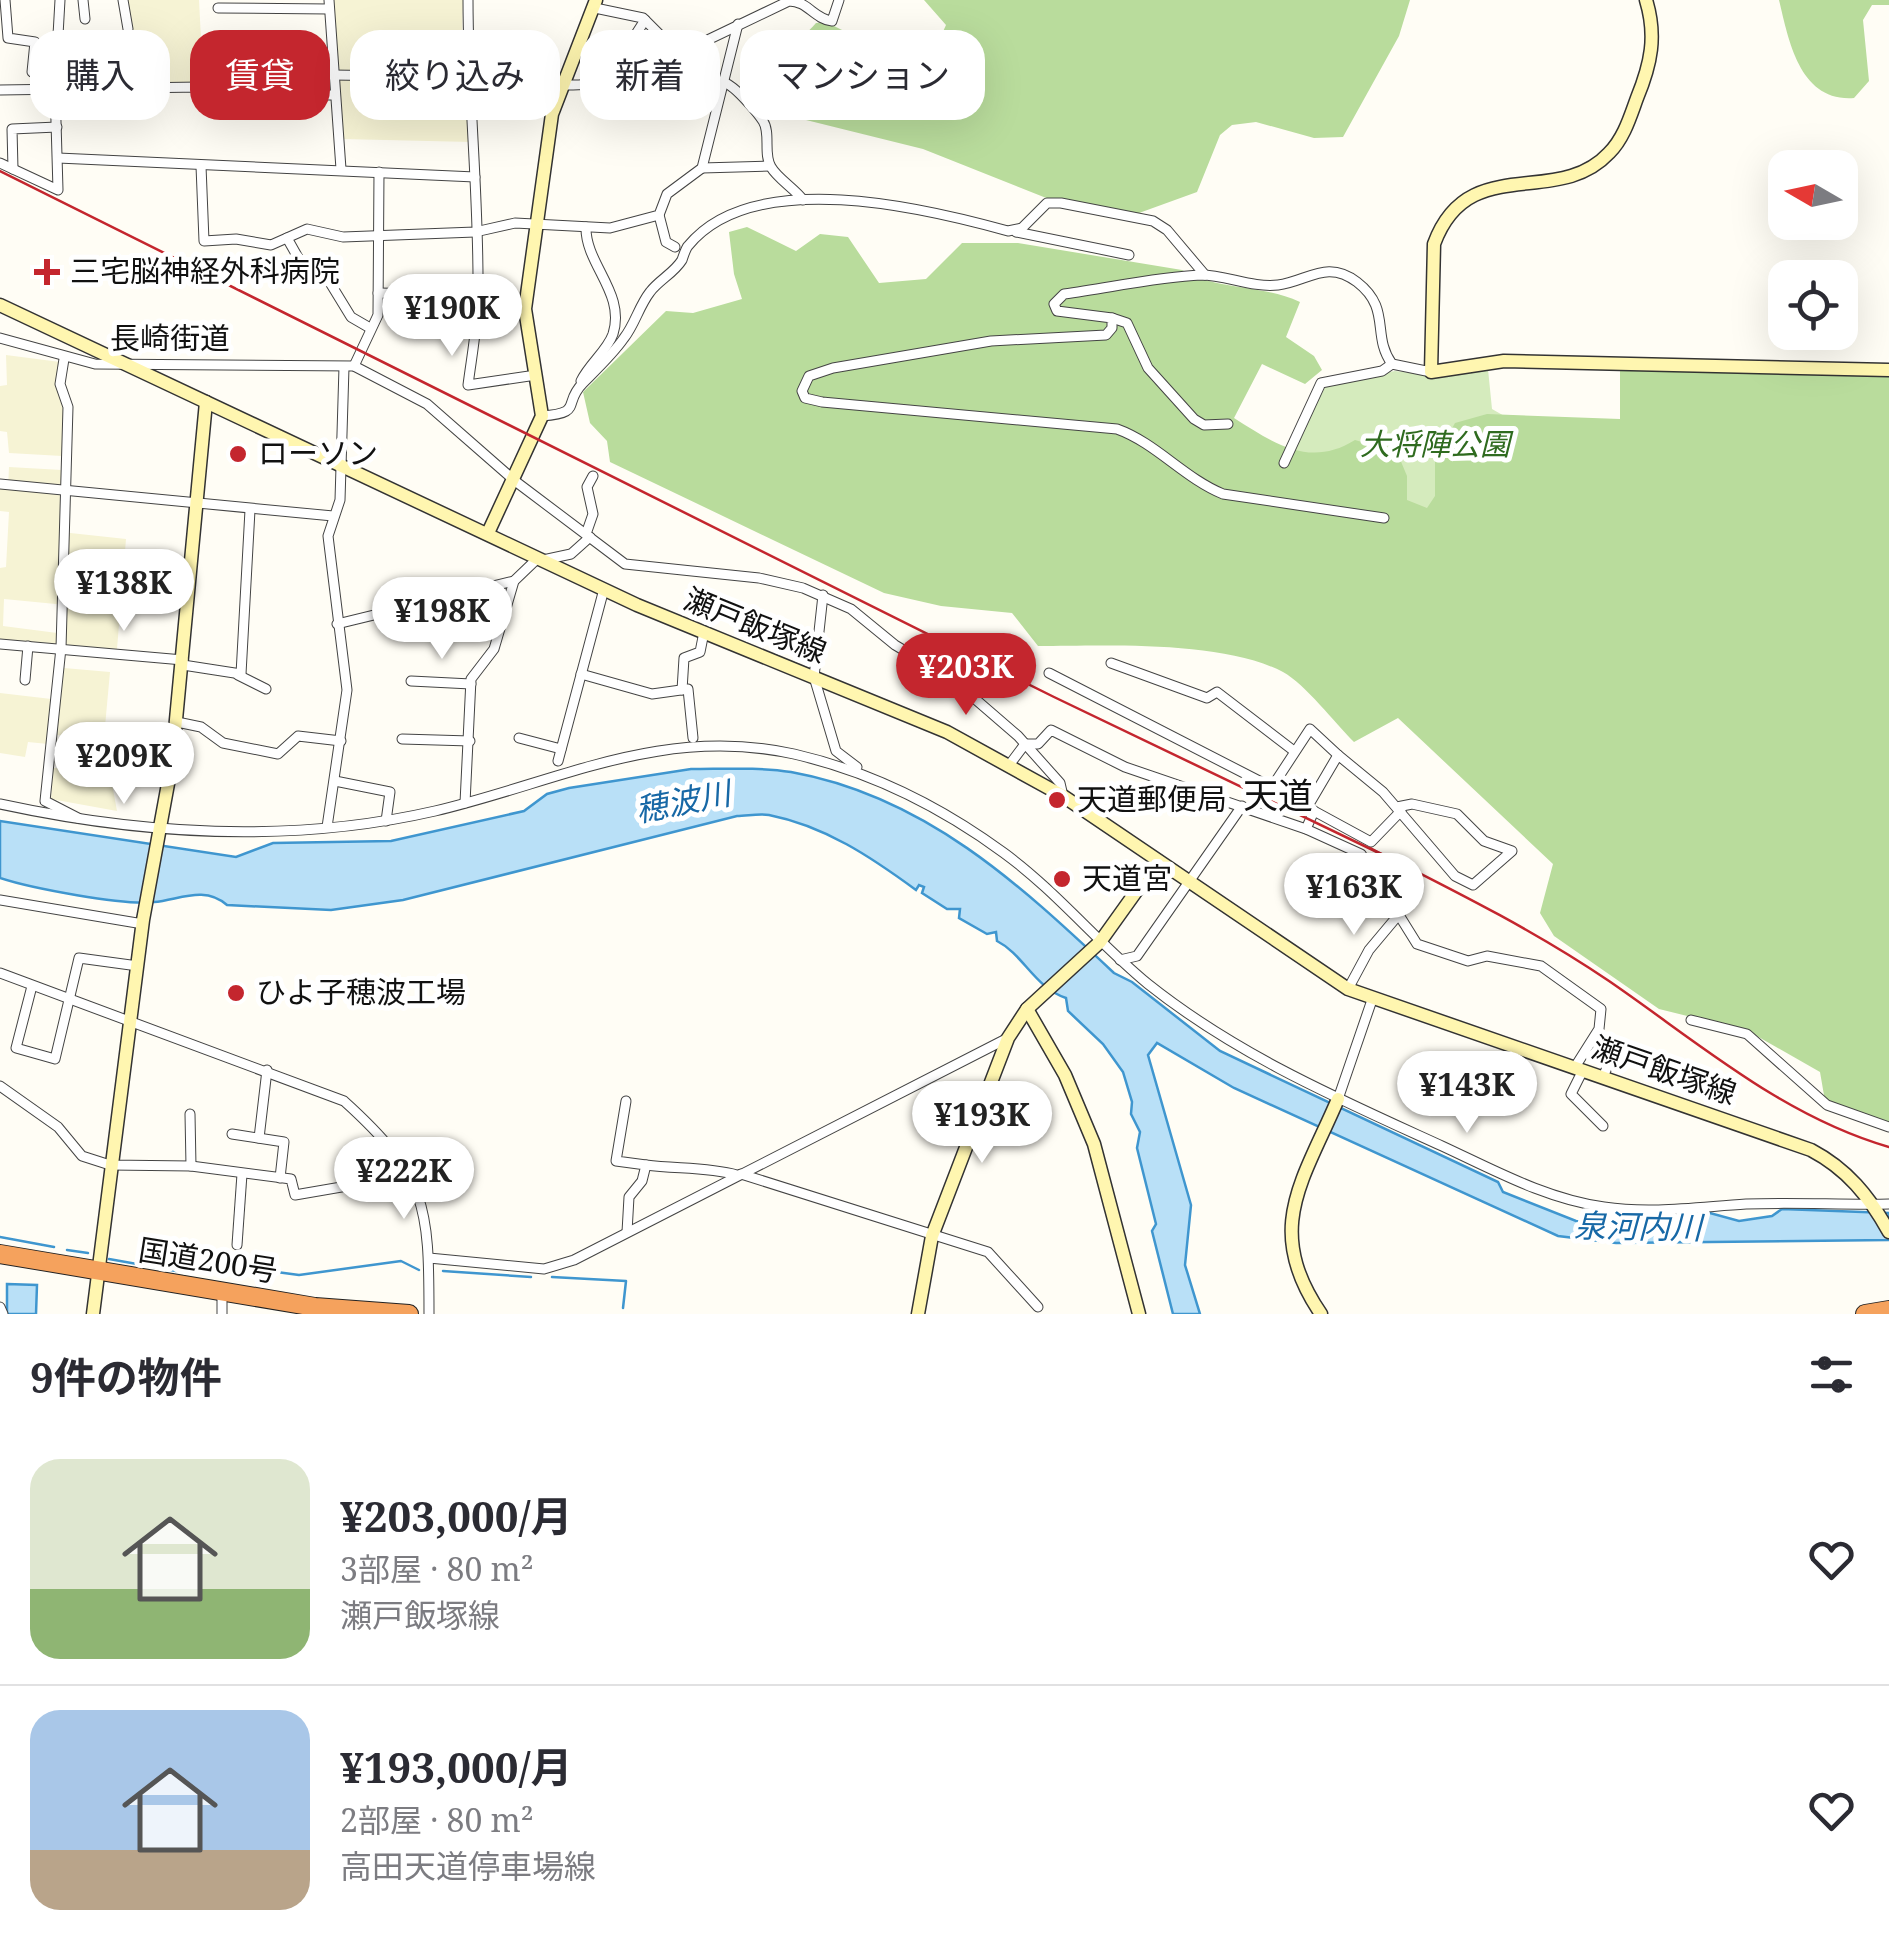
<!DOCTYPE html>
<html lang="ja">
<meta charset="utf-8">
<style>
body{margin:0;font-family:"Noto Serif","Noto Sans JP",serif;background:#f7f7f7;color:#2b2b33;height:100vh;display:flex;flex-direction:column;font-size:38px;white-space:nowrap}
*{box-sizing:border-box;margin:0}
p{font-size:32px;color:#7c7c81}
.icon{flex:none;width:55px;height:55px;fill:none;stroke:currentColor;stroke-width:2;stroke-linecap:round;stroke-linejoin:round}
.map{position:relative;height:1314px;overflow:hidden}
.panel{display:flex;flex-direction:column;background:#fff;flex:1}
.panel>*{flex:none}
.hud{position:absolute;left:30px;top:30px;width:1000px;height:90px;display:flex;gap:20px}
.needle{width:65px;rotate:279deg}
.tools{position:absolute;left:1768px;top:150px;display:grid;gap:20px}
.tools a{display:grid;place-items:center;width:90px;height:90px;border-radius:20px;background:#fff;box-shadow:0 10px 40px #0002;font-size:50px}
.price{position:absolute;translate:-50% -85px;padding:0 22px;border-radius:35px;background:#fff;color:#222;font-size:32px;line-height:65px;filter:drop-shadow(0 2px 5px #0008)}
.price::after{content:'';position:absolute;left:50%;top:60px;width:30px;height:22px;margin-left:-15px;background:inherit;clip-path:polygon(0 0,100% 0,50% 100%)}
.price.selected{background:#c4262e;color:#fff}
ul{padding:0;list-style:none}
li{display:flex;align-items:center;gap:30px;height:250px;padding:0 30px}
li+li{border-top:2px solid #e1e1e2}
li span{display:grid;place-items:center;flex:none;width:280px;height:200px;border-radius:30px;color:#555}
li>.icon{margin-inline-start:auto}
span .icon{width:120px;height:120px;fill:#fffc;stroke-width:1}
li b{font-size:42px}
h2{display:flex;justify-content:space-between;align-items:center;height:120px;padding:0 30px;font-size:42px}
.chip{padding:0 35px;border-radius:30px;background:#fff;box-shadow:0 10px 40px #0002;font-size:35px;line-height:90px}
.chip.selected{background:#c4262e;color:#fff}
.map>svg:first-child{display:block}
.farmland{fill:#f6f3d4;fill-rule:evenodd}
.green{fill:#d5ebbd}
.forest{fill:#b9dc9c}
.water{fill:#b9e0f7;stroke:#3f96cf;stroke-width:2.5}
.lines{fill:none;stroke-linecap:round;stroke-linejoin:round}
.stream{stroke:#3f96cf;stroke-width:2.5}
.street-casing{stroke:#444;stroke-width:11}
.secondary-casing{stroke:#333;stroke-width:15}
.highway-casing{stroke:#222;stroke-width:20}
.street{stroke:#fff;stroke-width:9}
.secondary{stroke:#fff6b0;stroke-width:12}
.highway{stroke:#f5a25d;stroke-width:18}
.rail{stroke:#c4262e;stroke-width:2.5}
.poi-dot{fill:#c4262e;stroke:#fff;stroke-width:4}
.labels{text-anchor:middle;stroke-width:10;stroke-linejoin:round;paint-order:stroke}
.poi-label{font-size:30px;fill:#111;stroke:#fff;text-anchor:start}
.street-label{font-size:30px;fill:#111;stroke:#fff}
.park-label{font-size:30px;font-style:italic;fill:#2f6b1f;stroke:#fff}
.water-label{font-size:32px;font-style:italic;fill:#1768a6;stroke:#fff}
.quarter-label{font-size:35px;fill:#111;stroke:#fff}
</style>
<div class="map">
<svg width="1889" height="1314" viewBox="0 0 1889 1314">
<rect width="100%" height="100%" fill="#fffdf5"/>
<g class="farmland">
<polygon points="128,0 199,0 202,58 329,69 331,93 269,92 204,82 128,89 134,59"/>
<polygon points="333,0 463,0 462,33 401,33 399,80 464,82 471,142 342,139"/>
<polygon points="6,355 60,362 57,383 64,413 62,456 9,453 7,432 0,431 0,386 7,385"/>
<path d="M9,467L62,470L61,532L126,539L117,649L0,639V568L6,567L9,512L0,511V488H8ZM4,599L66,605L65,634L3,626Z"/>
<polygon points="64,668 110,672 101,770 110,773 117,811 51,799 53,768 78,768 80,738 50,734 48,744 28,742 25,757 0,753 0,693 60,700"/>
</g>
<polygon class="green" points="1488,369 1492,409 1506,417 1449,521 1288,462 1327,383 1395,371 1444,377"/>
<g class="forest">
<path d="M924,0H1410L1399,36L1343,137L1314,138L1256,122L1232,125L1220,135L1197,192L1128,217L1084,213L923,149L806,120L765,102C760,74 798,43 816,23L826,22L902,60L937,45L946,25Z"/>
<path d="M1779,0H1889V5H1872L1863,20L1869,81L1854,98C1800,102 1789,42 1779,0Z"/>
<path d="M747,227L796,251L820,234L848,237L879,283L926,279L962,243H1018L1182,270C1219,291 1261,284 1300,302L1286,337L1314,356L1322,370L1305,384L1262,364L1234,418C1275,444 1310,468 1355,440L1397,452L1407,476V500L1427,508L1435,496V459L1455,423L1487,414L1620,419V369L1889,374V1125L1825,1101L1820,1072L1748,1031L1659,1009L1554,936L1540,913L1553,864L1398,718L1354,742C1335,723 1305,684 1283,672C1221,640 1107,646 1038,646L1012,613L941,606L884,593L610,462L607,441L590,423L583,392L666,311L693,313L742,299L734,274L729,232Z"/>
</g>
<g class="water">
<path d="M691,769C724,769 759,767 791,772C925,796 1019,884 1114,973L1132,982L1220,1051L1498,1182L1503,1192L1576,1221L1628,1222L1710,1213L1739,1221L1772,1216L1782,1209L1889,1213V1240L1616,1243L1558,1236L1234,1088L1157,1043L1148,1055L1191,1205L1185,1265L1200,1314H1173L1152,1231L1156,1224L1137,1148L1140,1132L1131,1114L1132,1102L1123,1072L1103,1044L1068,1011L1066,998C1035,988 1023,954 997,941L996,932L987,934L959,918L960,909H947L922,893L924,887L919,885L916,890C871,857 825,826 769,815C759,813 747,816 737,816L403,900L331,910L227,905C204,885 179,900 154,902C124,906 30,888 0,878V821L236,857L273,843L391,841L524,811L547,794L569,788Z"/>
<polygon points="7,1284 37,1285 36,1314 7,1314"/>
</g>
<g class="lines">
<g class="stream">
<polyline points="0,1237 54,1247"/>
<polyline points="67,1250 88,1253"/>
<polyline points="109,1259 176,1271 247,1268 299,1275 401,1261 419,1270"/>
<polyline points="443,1271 531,1277"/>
<polyline points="552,1277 626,1281 623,1308"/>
</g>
<g class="street-casing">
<g id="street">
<polyline points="5,0 8,38 35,42 32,72"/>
<polyline points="83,0 85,19"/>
<polyline points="123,0 128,29"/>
<polyline points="329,0 341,169"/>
<path d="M468,0C468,98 479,195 478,293C478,323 472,354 468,385L536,375"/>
<polyline points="218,8 329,9"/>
<path d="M595,8L643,18L662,37L695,46L789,1C808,1 814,19 832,21L839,0"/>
<polyline points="211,54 331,62"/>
<polyline points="633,60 636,34 645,20"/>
<polyline points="332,75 468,77"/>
<path d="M563,85C612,87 678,66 725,83C735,86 757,112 763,121C771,133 763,154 771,167C777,178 795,189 803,200"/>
<polyline points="467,87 560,90"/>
<polyline points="0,90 200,87 273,95 334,95"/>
<polyline points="58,158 475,177"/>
<polyline points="0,163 58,190 55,88 60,0"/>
<polyline points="201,166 204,241 236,239 271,245 307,229 343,237 475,232 515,223 610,228 659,215 667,194 702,168 738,24"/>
<polyline points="702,168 770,166"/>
<polyline points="13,169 12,129 57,127"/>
<polyline points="659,215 666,242 675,247"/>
<polyline points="1016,232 1129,255"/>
<polyline points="287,238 300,261 321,268 351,317 370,328"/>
<polyline points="378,293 479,295"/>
<polyline points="1112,318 1127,323 1148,368 1194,419 1204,425 1228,424"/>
<polyline points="0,338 95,364 354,366 427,404 515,481 625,564 759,578 803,588 851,609 895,645 952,679 1018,736 1060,783 1063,796"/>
<polyline points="64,359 60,384 68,407 61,648 45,801 78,818"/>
<polyline points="354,366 378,315 379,172"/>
<path d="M581,381C589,364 607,351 613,334C626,293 585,264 586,227"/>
<path d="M542,416C584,413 562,404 583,383C597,369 613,354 624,338C635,324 639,306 650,292C659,280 674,273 682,260C683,257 686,248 688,246C753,166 925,208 1008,231L1022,228L1047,203H1061L1153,221L1167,230L1205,275"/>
<polyline points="1284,463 1321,383 1382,371 1392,364"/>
<polyline points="0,484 333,516"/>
<path d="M1384,518L1223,494C1184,478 1156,443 1117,429L822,402L805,398L802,391L809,376L833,368L991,341L1106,335L1112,328V318L1057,311L1054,304L1064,294C1109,288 1156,277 1201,275C1226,275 1252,288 1278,285C1308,281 1327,259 1357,282C1392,309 1371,335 1392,364L1431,372"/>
<polyline points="586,534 593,514 587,487 593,476"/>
<polyline points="543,560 571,554 590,537"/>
<polyline points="823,595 814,677 836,751 857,767"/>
<polyline points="337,624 514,581"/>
<polyline points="0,644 183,660"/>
<polyline points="1111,663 1207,698 1217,692 1294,751"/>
<polyline points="183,665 241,674 250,510"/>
<polyline points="1049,673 1308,806"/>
<polyline points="581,674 652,694 688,689 693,738"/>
<polyline points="238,675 266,689"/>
<polyline points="25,680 28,646"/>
<polyline points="411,681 471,684"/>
<polyline points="682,690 684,658 700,652 704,632"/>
<polyline points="177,722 201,727 223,743 278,754 298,736 341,741"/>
<polyline points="519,738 561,749"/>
<polyline points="402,739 470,741"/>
<polyline points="558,761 604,589"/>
<polyline points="1010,764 1025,744 1038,744 1051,730 1125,767 1306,829 1361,854 1417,944 1468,961 1487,956 1541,966 1601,1009 1599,1029 1575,1067"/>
<polyline points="335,781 390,792 386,821"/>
<polyline points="1272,787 1310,729 1338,755"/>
<polyline points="465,803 471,679 494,649 514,581 538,558"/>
<path d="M0,804C143,835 291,844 435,811C558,782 662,725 794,754C872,772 940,806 1004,853C1056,891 1098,943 1148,984C1237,1055 1339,1099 1442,1146C1494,1170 1546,1199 1604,1207C1651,1214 1698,1207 1746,1204C1793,1202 1842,1205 1889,1204"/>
<polyline points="1314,811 1371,842 1401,811"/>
<polyline points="327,827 347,690 328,536 340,500 344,367"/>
<polyline points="1306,829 1314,811 1308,806 1338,755 1383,792 1455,876 1473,885 1512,851 1484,841 1457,814 1412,804 1397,807"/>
<polyline points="0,900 143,924"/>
<polyline points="1120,960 1137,956 1242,806"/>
<path d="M0,973L344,1101C427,1176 429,1206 429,1314"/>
<polyline points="32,986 16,1048 55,1059 79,958 138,966"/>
<polyline points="1348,989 1369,950 1400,913"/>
<polyline points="1691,1020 1747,1034 1827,1105 1889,1127"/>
<polyline points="1583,1070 1571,1094 1603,1126"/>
<polyline points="1603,1077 1618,1042 1625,1045 1621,1055 1613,1052"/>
<polyline points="0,1086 58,1127 82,1156 110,1165 191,1166 291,1179 295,1195 411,1175"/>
<polyline points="1338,1099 1373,997"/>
<polyline points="626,1101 616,1161 646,1165 642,1181 629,1197 627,1232"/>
<polyline points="190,1114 191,1166"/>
<polyline points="232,1134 284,1142 280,1178"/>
<polyline points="259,1138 267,1070"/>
<path d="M646,1165C677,1169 708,1167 737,1175"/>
<polyline points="741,1174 988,1252 1038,1307"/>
<polyline points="237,1245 242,1174"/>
<polyline points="429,1258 544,1269 574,1260 1008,1038"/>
<polyline points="0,1307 3,1314"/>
<polyline points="222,1314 222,1292"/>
</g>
</g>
<g class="secondary-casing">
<g id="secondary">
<path d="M1646,0C1657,36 1651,64 1637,98C1630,117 1624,138 1609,153C1557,209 1468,151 1434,244L1431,372L1504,361L1889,370"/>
<path d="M0,305L637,605L947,732L1063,796L1348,989L1811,1150C1847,1169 1869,1196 1889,1232"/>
<polyline points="488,533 542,416 525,309 552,114 596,0"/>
<polyline points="1027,1009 1065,1075 1094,1144 1139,1314"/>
<polyline points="93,1314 143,920 172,762 206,402"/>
<polyline points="918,1314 932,1236 1008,1038 1027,1009 1100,942 1158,861"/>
<path d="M1321,1314C1263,1229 1303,1181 1338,1099"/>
</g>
</g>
<g class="highway-casing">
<g id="highway">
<polyline points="0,1254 315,1307 409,1314"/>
<polyline points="1865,1314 1889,1310"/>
</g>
</g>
<use href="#street" class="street"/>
<use href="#secondary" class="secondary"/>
<use href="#highway" class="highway"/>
<g class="rail">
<polyline points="0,171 1054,697 1381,854"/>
<path d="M1370,848C1451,889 1534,930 1609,981C1698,1042 1782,1116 1889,1147"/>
</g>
</g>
<g class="poi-dot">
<path d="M42 257h10v10h10v10h-10v10h-10v-10h-10v-10h10z"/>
<circle cx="238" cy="454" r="10"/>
<circle cx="1057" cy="800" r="10"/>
<circle cx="1062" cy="879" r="10"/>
<circle cx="236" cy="993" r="10"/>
</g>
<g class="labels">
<g class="poi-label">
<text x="70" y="282">三宅脳神経外科病院</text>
<text x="258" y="464">ローソン</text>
<text x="1077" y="810">天道郵便局</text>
<text x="1082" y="889">天道宮</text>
<text x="256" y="1003">ひよ子穂波工場</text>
</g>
<g class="street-label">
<text x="170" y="349">長崎街道</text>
<text transform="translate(755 626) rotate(22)" y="10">瀬戸飯塚線</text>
<text transform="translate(1664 1071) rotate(19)" y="10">瀬戸飯塚線</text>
<text transform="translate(208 1261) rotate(9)" y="10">国道200号</text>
</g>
<g class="park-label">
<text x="1435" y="455">大将陣公園</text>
</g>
<g class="water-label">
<text transform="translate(683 802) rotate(-11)" y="11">穂波川</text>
<text transform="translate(1638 1227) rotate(1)" y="11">泉河内川</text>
</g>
<g class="quarter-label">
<text x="1278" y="808">天道</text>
</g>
</g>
</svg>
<div class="tools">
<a><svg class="needle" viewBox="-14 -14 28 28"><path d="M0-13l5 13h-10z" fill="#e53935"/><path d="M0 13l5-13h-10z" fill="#7c7c81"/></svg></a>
<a><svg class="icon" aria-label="locate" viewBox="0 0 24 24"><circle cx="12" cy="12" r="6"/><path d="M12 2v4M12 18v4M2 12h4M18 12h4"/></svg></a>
</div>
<b class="price" style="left:452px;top:359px">¥190K</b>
<b class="price" style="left:124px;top:634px">¥138K</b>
<b class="price" style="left:442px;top:662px">¥198K</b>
<b class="price selected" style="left:966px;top:718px">¥203K</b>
<b class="price" style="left:124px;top:807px">¥209K</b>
<b class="price" style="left:1354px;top:938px">¥163K</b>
<b class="price" style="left:1467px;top:1136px">¥143K</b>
<b class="price" style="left:982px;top:1166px">¥193K</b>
<b class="price" style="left:404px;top:1222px">¥222K</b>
<div class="hud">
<a class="chip">購入</a>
<a class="chip selected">賃貸</a>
<a class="chip">絞り込み</a>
<a class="chip">新着</a>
<a class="chip">マンション</a>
</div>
</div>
<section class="panel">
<h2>9件の物件<svg class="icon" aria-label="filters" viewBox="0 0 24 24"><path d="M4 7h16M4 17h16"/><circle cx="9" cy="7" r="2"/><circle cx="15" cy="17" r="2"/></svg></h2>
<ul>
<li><span style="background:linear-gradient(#dfe7d0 65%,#8fb573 0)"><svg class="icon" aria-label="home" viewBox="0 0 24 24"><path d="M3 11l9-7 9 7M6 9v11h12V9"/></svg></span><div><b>¥203,000/月</b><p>3部屋 · 80 m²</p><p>瀬戸飯塚線</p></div><svg class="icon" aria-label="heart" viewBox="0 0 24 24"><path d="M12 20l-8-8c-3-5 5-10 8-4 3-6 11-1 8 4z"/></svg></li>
<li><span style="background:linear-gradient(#a9c7e8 70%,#b9a48a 0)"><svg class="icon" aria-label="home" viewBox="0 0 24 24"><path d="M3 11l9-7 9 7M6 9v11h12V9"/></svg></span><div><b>¥193,000/月</b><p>2部屋 · 80 m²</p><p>高田天道停車場線</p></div><svg class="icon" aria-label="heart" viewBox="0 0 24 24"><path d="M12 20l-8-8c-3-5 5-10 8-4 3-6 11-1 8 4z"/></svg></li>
</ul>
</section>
